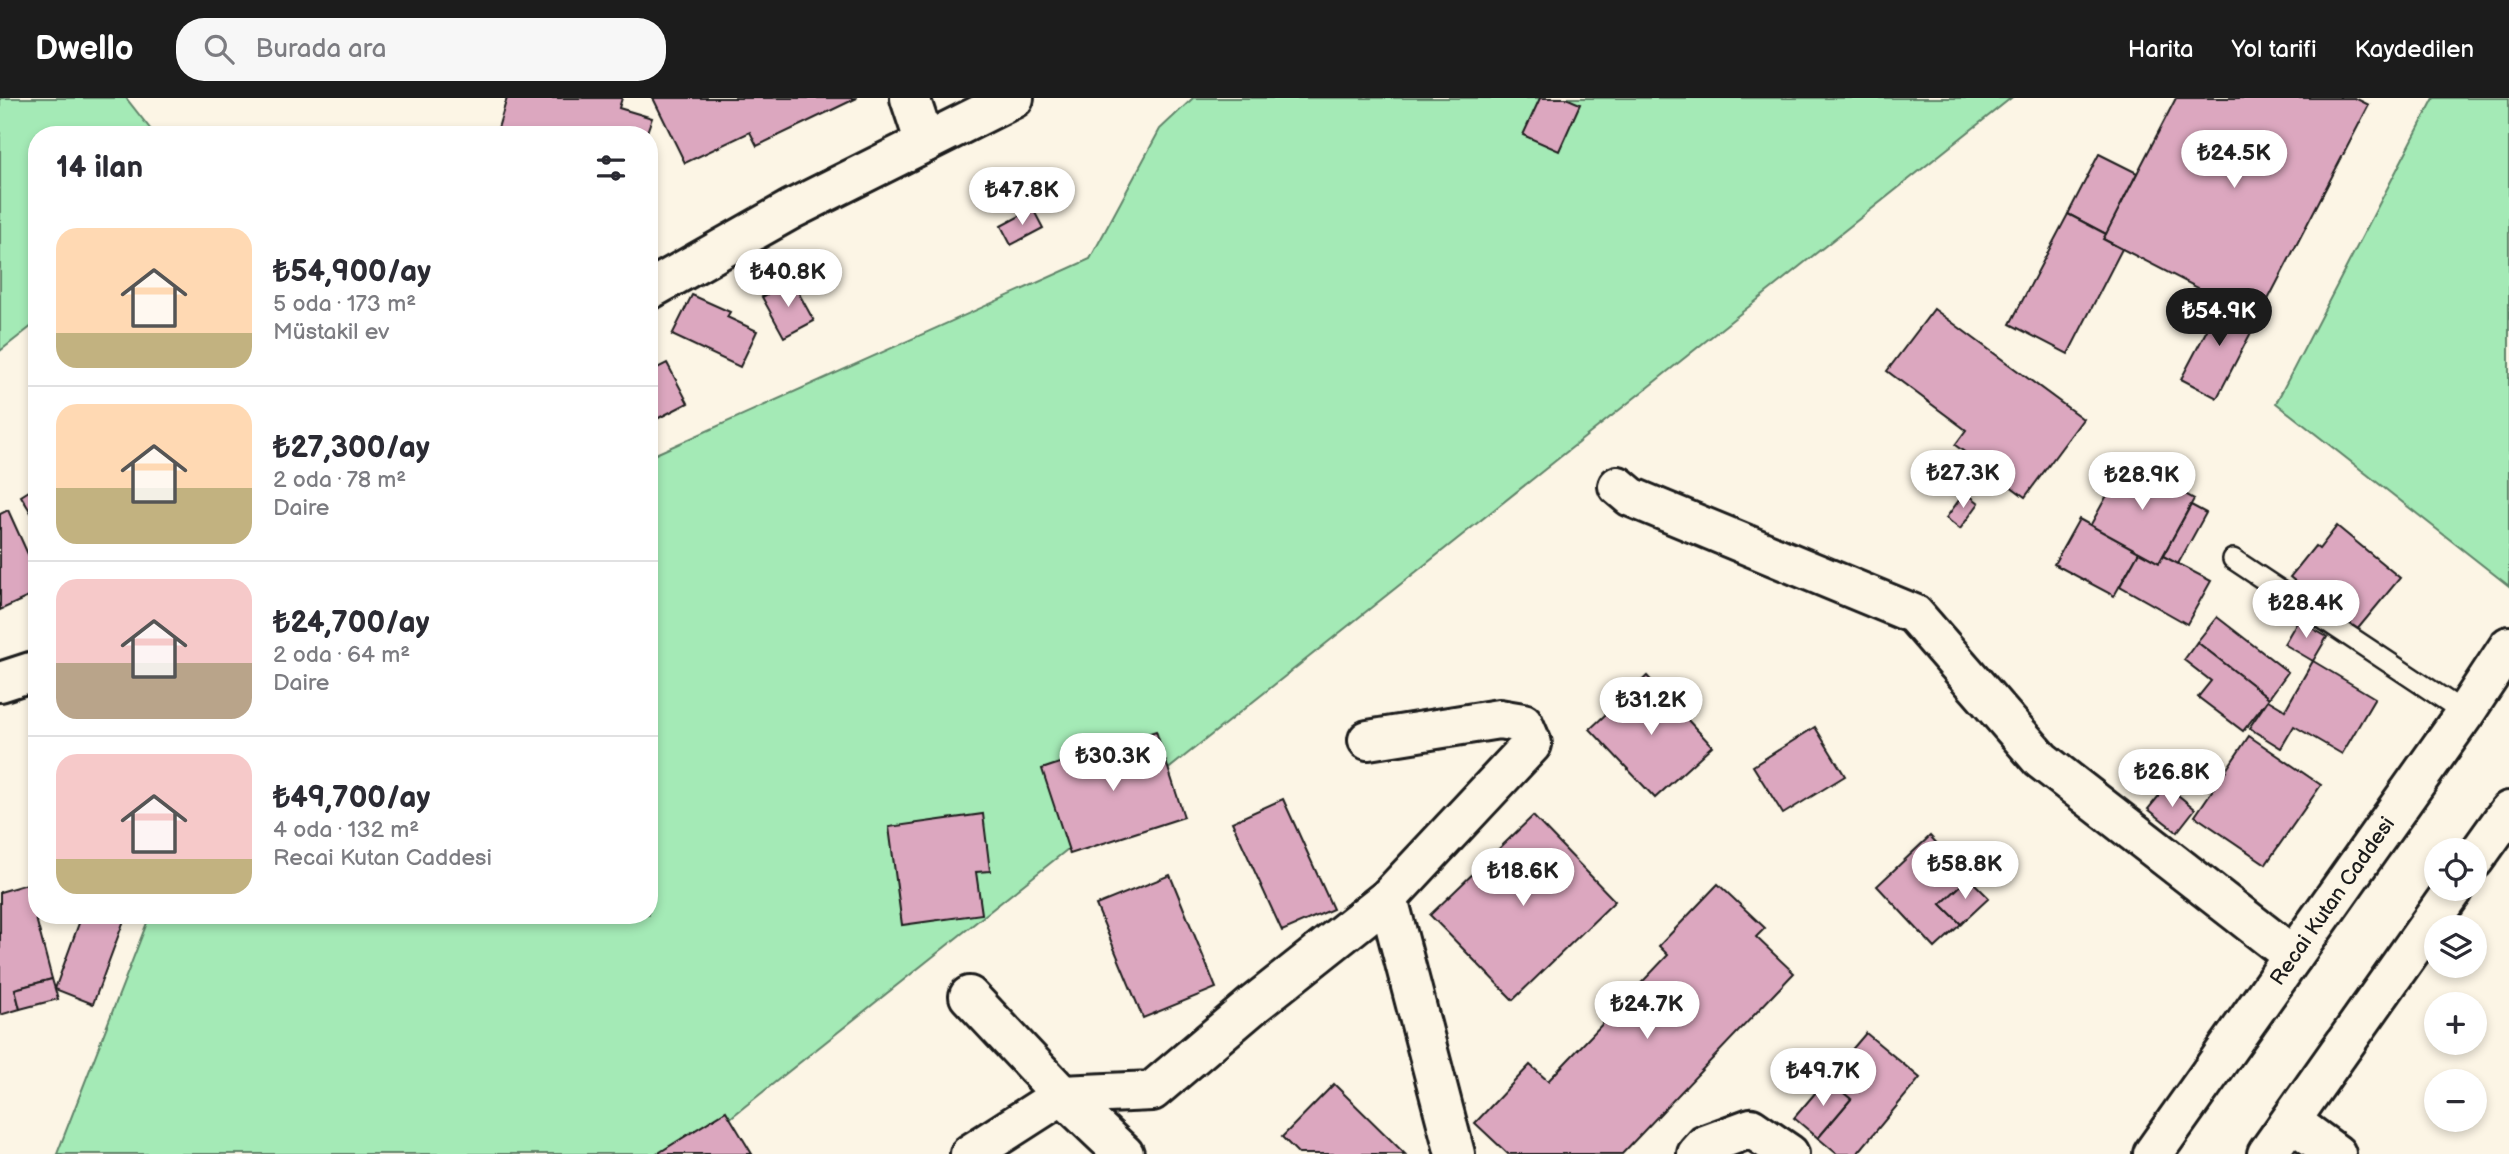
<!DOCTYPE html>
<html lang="tr">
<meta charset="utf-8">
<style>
body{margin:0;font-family:"Balsamiq Sans",sans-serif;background:#f7f7f7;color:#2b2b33;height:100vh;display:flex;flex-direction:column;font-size:26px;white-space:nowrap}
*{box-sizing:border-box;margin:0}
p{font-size:23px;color:#7c7c81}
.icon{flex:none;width:38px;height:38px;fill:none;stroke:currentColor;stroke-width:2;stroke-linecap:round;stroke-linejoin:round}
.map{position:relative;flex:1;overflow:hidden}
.side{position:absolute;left:28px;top:28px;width:630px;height:798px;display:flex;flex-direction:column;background:#fff;border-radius:28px;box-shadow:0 4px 10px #0003}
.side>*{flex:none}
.fabs{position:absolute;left:2424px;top:740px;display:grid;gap:14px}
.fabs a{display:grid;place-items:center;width:63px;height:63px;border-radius:50%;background:#fff;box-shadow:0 4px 10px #0003;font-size:35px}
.price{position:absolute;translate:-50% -60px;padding:0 16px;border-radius:24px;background:#fff;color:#222;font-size:23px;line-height:46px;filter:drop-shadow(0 2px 4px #0008)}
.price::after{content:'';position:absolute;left:50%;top:42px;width:21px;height:16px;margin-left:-10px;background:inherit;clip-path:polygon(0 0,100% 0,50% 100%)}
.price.on{background:#1c1c1c;color:#fff}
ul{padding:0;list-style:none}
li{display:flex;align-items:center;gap:21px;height:175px;padding:0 28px}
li+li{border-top:2px solid #e1e1e2}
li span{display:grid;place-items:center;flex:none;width:196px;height:140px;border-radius:21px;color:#555}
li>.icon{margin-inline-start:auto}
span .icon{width:84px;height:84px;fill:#fffc;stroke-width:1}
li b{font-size:30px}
h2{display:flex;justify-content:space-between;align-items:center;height:84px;padding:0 28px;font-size:30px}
header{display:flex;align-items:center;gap:42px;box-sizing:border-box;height:98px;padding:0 35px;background:#1c1c1c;color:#fff}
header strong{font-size:33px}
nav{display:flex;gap:38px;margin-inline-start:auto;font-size:24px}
.search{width:490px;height:63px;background:#f7f7f7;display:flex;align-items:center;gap:18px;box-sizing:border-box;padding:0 24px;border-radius:28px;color:#7c7c81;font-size:26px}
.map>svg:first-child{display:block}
.green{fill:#a4eab6;stroke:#608369;stroke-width:2}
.building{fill:#dca7bf;stroke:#1c1c1c;stroke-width:2}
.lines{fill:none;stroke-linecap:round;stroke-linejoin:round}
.lane-casing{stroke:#1c1c1c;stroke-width:24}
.street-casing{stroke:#1c1c1c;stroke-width:44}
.secondary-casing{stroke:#1c1c1c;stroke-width:44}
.lane{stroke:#fcf5e5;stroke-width:19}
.street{stroke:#fcf5e5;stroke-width:38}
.secondary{stroke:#fcf5e5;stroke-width:38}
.labels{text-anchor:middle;stroke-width:7;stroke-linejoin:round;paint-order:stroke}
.street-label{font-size:21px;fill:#1c1c1c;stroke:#fcf5e5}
</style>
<header>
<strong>Dwello</strong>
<div class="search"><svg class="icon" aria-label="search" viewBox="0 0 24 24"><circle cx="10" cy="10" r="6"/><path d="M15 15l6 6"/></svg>Burada ara</div>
<nav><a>Harita</a><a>Yol tarifi</a><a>Kaydedilen</a></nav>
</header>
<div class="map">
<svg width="2509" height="1056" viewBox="0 0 2509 1056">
<rect width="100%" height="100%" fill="#fcf5e5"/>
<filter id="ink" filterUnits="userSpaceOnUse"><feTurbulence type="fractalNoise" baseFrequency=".0143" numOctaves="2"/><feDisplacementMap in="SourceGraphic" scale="14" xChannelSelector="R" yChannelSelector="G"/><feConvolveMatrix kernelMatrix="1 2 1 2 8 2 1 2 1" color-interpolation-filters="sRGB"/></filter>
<g filter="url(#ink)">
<g class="green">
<polygon points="0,0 126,0 155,37 37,37 37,224 0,253"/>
<polygon points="1193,0 2011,0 685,1056 57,1056 150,817 649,817 649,359 1090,161 1160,31"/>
<polygon points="2434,0 2509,0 2509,488 2276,305"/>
</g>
<g class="building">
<polygon points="507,0 622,0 619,10 652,20 646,37 496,37"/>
<polygon points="653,0 857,0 757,48 750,34 685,65"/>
<polygon points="1540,0 1566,0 1580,6 1559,53 1523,37"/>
<polygon points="2176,0 2355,0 2369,7 2258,221 2103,141"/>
<polygon points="2099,56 2137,75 2106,136 2068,116"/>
<polygon points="1033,111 1043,130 1011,147 1001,128"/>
<polygon points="2068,116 2106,136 2103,141 2122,151 2068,256 2010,226"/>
<polygon points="792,183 814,223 784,239 762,199"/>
<polygon points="692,197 730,214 727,219 757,233 740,269 672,237"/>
<polygon points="2217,200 2258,221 2217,300 2181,281 2209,228 2203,226"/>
<polygon points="1934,211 2083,321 2025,399 1955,347 1966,332 1887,273"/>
<polygon points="667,265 688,305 649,325 649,274"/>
<polygon points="2126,363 2194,401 2159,465 2090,428"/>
<polygon points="37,388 37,422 36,423 21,398"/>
<polygon points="1965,394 1979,405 1960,431 1946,420"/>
<polygon points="2191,407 2206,415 2178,466 2163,458"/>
<polygon points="8,412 37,476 37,495 0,512 0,416"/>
<polygon points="2079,421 2139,454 2114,498 2054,466"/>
<polygon points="2337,428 2400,480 2356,533 2290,479 2315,448 2319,451"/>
<polygon points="2139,454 2159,465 2163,458 2211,483 2187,526 2120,488"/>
<polygon points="2217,519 2288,574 2269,600 2197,544"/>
<polygon points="2298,522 2327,539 2313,563 2284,546"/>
<polygon points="2197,544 2269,600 2243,633 2198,599 2211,583 2184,562"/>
<polygon points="2313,563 2375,600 2342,656 2294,628 2281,650 2249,630 2268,602 2285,612"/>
<polygon points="1647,578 1712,648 1655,700 1590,631"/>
<polygon points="1815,629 1845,678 1783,716 1753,668"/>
<polygon points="1156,633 1184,719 1070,756 1042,671"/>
<polygon points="2249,638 2321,687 2266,766 2195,718"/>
<polygon points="2167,688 2195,711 2177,734 2148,711"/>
<polygon points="1283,701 1333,811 1282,833 1232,724"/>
<polygon points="983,716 990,773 976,774 982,816 902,827 889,729"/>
<polygon points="1533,718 1615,803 1513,902 1430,817"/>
<polygon points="1930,738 1969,780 1941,806 1961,826 1935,850 1877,788"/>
<polygon points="1170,777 1216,890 1143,920 1096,807"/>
<polygon points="1969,780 1989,800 1961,826 1941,806"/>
<polygon points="27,786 52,881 15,891 20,911 0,917 0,794"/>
<polygon points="1718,786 1765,830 1756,839 1794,875 1622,1056 1508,1056 1475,1025 1530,967 1548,983 1668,857 1659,848"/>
<polygon points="82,817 126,817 93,906 55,891"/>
<polygon points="52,881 58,901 20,911 15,891"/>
<polygon points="1866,935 1920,980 1857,1056 1837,1056 1818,1040 1851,1001 1827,981"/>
<polygon points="1827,981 1851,1001 1818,1040 1794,1020"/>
<polygon points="1334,986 1405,1056 1299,1056 1282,1039"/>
<polygon points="726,1013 752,1056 657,1056"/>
</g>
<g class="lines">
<g class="lane-casing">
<polyline id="lane" points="2233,461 2465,615"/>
</g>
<g class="street-casing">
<g id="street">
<polyline points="910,0 925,45"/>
<polyline points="1618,388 1631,399 1914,516 2041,662 2293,858"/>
<polyline points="1388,800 1455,1056"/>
<polyline points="969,898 1062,997 1124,1056"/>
<polyline points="2291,1023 2336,1056"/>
<polyline points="970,1056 1062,997 1152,993 1252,908 1388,800 1532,646 1523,625 1499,621 1368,642"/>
<polyline points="1697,1056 1705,1047 1751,1030 1789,1056"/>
</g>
</g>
<g class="secondary-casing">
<g id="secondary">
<polyline points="649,192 792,111 1014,0"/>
<polyline points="0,584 37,572"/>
<polyline points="2474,762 2509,713"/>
<polyline points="2153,1056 2465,615 2509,548"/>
<polyline points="2267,1056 2454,791"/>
</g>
</g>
<use href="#lane" class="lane"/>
<use href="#street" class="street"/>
<use href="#secondary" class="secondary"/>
</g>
</g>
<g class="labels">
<g class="street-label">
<text transform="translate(2332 803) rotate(-55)" y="7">Recai Kutan Caddesi</text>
</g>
</g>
</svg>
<div class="fabs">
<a><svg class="icon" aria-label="locate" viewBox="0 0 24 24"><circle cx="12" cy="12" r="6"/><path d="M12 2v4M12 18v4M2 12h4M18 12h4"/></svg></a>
<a><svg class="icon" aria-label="layers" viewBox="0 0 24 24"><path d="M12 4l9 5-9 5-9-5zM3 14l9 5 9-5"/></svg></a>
<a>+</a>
<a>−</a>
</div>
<b class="price" style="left:2234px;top:92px">₺24.5K</b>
<b class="price" style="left:1022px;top:129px">₺47.8K</b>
<b class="price" style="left:788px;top:211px">₺40.8K</b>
<b class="price on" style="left:2219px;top:250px">₺54.9K</b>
<b class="price" style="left:1963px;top:412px">₺27.3K</b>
<b class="price" style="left:2142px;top:414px">₺28.9K</b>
<b class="price" style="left:2306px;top:542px">₺28.4K</b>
<b class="price" style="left:1651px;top:639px">₺31.2K</b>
<b class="price" style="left:1113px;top:695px">₺30.3K</b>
<b class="price" style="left:2172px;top:711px">₺26.8K</b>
<b class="price" style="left:1965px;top:803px">₺58.8K</b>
<b class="price" style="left:1523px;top:810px">₺18.6K</b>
<b class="price" style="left:1647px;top:943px">₺24.7K</b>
<b class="price" style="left:1823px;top:1010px">₺49.7K</b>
<section class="side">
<h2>14 ilan<svg class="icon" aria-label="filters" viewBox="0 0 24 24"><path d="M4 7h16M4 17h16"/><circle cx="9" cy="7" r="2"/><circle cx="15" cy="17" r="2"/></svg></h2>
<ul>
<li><span style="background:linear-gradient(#ffd9b3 75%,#c2b280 0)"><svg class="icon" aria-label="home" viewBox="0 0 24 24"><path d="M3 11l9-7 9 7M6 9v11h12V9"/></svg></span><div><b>₺54,900/ay</b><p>5 oda · 173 m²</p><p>Müstakil ev</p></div></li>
<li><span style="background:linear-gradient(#ffd9b3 60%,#c2b280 0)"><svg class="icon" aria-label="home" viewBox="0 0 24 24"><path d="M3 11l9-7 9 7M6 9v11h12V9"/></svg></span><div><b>₺27,300/ay</b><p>2 oda · 78 m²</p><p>Daire</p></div></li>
<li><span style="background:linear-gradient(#f6c9c9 60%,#b9a48a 0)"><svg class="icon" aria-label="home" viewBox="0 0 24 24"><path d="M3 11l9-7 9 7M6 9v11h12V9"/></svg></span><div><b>₺24,700/ay</b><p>2 oda · 64 m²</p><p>Daire</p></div></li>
<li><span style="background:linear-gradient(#f6c9c9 75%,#c2b280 0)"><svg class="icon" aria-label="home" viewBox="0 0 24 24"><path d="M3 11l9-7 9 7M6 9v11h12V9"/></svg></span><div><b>₺49,700/ay</b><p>4 oda · 132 m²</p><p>Recai Kutan Caddesi</p></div></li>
</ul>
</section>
</div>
